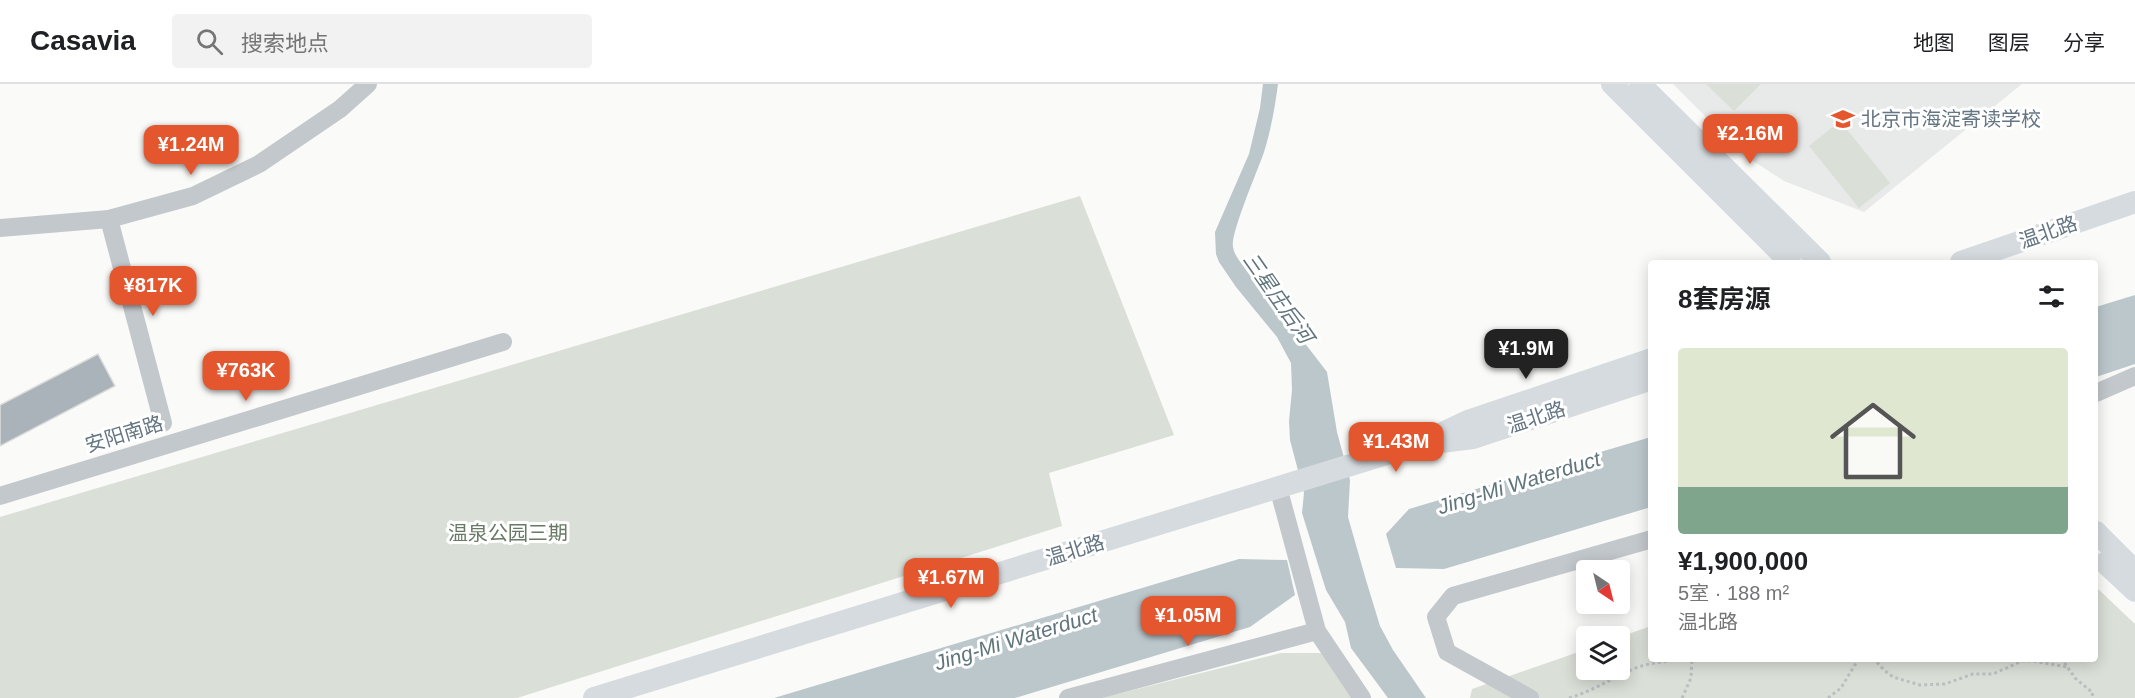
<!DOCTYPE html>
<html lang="zh">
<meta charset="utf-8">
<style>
body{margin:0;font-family:Helvetica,"Noto Sans SC",sans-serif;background:#f2f2f2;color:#202124;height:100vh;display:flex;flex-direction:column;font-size:22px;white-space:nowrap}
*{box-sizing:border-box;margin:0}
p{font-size:20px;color:#757577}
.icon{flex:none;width:33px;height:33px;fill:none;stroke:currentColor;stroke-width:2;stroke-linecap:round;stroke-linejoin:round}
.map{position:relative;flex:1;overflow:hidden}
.details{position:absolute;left:1648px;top:176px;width:450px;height:402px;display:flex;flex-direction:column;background:#fff;border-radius:6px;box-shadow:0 3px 15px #0003}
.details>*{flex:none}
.needle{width:39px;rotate:145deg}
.buttons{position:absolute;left:1576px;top:476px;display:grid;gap:12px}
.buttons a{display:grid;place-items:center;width:54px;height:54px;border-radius:6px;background:#fff;box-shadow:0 3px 15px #0003;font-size:30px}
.price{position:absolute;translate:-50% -51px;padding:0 14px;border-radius:12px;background:#e4572e;color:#fff;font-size:20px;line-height:39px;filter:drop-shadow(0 2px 3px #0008)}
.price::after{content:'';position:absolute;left:50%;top:36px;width:18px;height:14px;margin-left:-9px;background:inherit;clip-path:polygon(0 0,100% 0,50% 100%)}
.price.on{background:#222;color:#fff}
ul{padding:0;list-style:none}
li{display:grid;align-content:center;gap:12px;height:318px;padding:0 30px}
li span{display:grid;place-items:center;height:186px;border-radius:6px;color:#555}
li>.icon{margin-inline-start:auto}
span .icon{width:108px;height:108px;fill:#fffc;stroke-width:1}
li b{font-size:26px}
h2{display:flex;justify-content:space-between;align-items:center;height:72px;padding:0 30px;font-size:26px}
header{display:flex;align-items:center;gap:36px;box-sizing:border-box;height:84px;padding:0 30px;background:#fff;border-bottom:2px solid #e0e0e0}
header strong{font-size:28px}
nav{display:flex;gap:33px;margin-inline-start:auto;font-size:21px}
.search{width:420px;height:54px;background:#f2f2f2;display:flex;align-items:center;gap:15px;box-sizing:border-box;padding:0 21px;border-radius:6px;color:#757577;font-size:22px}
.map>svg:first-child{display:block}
.built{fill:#e8e9e9}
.green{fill:#dadfd7}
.water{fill:#bbc7cb}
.building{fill:#aab3b9;stroke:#dcdcda;stroke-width:1.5}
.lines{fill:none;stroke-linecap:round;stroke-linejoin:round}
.path{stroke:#bbbfc2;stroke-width:3;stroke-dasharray:3 3;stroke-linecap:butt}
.minor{stroke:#c3c8cc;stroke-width:18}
.major{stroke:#d6dbdf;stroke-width:22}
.labels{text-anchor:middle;stroke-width:6;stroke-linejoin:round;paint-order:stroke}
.poi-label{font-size:20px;fill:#657683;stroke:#fff;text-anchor:start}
.street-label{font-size:20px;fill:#657683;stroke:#fff}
.park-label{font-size:20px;fill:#687a64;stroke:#fff}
.water-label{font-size:21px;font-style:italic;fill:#60757c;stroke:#fff}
</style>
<header>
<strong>Casavia</strong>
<div class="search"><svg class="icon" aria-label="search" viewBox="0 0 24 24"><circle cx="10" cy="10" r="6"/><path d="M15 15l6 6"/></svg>搜索地点</div>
<nav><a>地图</a><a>图层</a><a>分享</a></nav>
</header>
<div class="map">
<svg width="2135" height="614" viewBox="0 0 2135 614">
<rect width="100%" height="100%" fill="#fafaf8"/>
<polygon class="built" points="1673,0 2022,0 1864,128 1784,97 1744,71"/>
<g class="green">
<polygon points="1706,0 1761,0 1734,27"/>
<polygon points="1840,37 1890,99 1859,124 1809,62"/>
<polygon points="1080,112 1174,351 1049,389 1062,442 517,614 0,614 0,433"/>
<polygon points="2096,503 2135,540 2135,614 1470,614 1472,605 1587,565 1587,585 1620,585 1620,553 1651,542 1652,574 2096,574"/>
<polygon points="1281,569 1324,569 1354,614 1101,614"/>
</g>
<g class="water">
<path d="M1263,0H1278C1275,23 1271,46 1264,68C1258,86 1230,150 1233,163C1235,174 1244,182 1251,189L1327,288L1337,348L1350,396L1348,433L1366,496L1380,542L1393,566L1426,614H1388L1351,564L1345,538L1326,506L1302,429L1304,409L1290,356L1289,337L1292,306L1291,279L1277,253L1236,203L1219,178L1216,170L1215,148L1249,70L1260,24Z"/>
<polygon points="2135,211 2135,280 2096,293 2096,223"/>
<polygon points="1651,353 1651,423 1444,485 1396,484 1386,450 1409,425"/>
<polygon points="1239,475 1287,476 1295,511 1250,543 1015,614 774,614"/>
</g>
<polygon class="building" points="98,270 115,302 0,362 0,321"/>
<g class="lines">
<g class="path">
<polyline points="1873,574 1884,586 1893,593 1920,601 1945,600 1973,590 1993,590 2022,577 2032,577 2067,583"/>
<polyline points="2061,574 2075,594 2093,609 2091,614"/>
<path d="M1569,614C1592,607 1611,595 1633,585C1650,578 1667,578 1684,574"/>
<polyline points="1682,614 1691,594 1692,574"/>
<polyline points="1828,614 1841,604 1859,574"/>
</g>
<g class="minor">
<polyline points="109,135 163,339"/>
<polyline points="0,144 109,135 193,112 259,80 340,25 368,0"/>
<polyline points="2096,309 2135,292"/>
<polyline points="1278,403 1317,547 1362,614"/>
<polyline points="0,412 503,258"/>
<polyline points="1068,614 1317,547"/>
<polyline points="1530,614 1447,568 1436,533 1453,512 1652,455"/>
</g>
<g class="major">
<polyline points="1612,0 1790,178"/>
<polyline points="1640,0 1820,178"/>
<polyline points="1961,178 2135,118"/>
<polyline points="1441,358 1473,354 1652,295"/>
<polyline points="2096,448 2135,487"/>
<polyline points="2105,479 2135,507"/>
<polyline points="594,614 1419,360 1468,337 1652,275"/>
</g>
</g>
<defs>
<g id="school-bare" transform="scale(1.8)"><path d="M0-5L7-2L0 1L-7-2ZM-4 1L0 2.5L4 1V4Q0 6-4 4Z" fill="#e4572e" stroke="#fff" stroke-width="2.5" paint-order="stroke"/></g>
</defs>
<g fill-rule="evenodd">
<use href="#school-bare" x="1843" y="35"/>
</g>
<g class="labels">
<g class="poi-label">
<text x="1861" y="42">北京市海淀寄读学校</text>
</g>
<g class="street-label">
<text transform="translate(2048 148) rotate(-19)" y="7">温北路</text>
<text transform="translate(1536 333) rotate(-18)" y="7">温北路</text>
<text transform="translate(124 350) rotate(-17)" y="7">安阳南路</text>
<text transform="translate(1075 466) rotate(-17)" y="7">温北路</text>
</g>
<g class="park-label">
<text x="508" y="456">温泉公园三期</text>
</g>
<g class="water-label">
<text transform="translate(1278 214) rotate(55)" y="7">三星庄后河</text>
<text transform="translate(1519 399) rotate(-17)" y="7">Jing-Mi Waterduct</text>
<text transform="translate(1016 555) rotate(-17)" y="7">Jing-Mi Waterduct</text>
</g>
</g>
</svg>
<div class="buttons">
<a><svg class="needle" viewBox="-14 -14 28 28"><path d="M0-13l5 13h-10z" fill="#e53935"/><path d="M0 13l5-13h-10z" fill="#757577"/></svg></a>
<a><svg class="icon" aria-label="layers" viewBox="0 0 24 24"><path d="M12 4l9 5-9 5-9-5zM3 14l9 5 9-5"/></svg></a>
</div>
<b class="price" style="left:1750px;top:81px">¥2.16M</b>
<b class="price" style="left:191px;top:92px">¥1.24M</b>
<b class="price" style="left:153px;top:233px">¥817K</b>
<b class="price on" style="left:1526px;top:296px">¥1.9M</b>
<b class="price" style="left:246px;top:318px">¥763K</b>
<b class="price" style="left:1396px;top:389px">¥1.43M</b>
<b class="price" style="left:951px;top:525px">¥1.67M</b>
<b class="price" style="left:1188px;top:563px">¥1.05M</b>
<section class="details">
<h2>8套房源<svg class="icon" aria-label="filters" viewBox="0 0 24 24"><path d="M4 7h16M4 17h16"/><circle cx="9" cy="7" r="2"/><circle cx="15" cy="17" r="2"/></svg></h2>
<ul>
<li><span style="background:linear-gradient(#dfe7d0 75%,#7fa58c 0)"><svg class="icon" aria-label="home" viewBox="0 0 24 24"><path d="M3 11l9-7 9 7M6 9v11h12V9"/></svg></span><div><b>¥1,900,000</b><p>5室 · 188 m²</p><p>温北路</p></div></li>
</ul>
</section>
</div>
